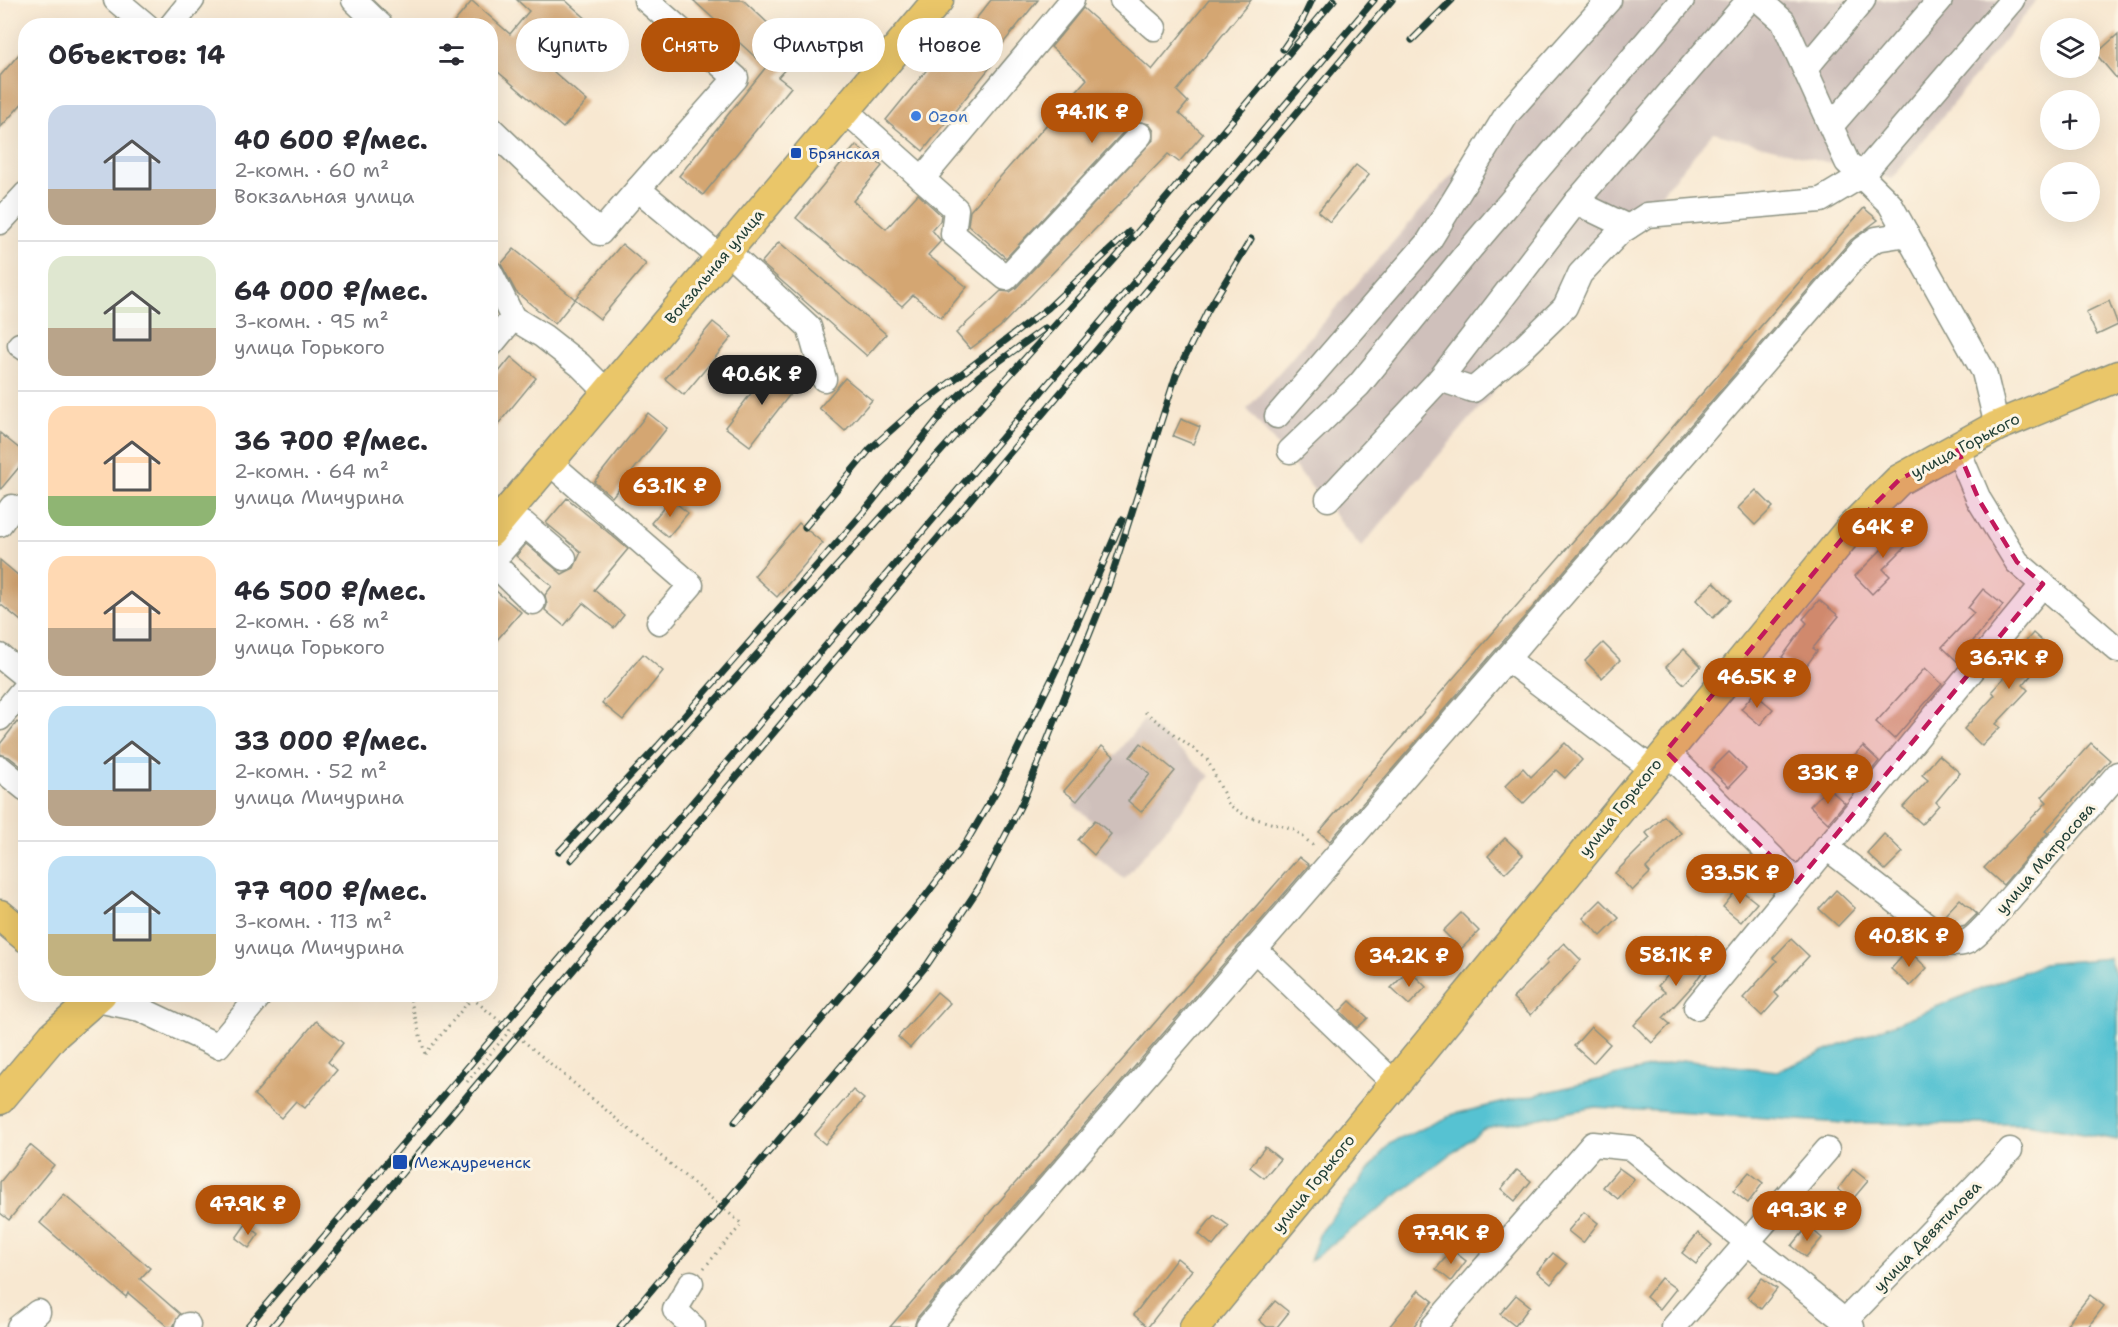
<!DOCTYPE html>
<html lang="ru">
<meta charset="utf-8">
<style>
body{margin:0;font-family:"Shantell Sans",sans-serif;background:#f7f7f7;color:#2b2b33;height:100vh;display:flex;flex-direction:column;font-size:22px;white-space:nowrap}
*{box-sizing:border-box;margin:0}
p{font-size:20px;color:#7c7c81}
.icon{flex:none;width:33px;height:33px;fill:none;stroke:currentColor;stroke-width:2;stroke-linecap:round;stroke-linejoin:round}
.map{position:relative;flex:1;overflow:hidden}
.side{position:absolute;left:18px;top:18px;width:480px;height:984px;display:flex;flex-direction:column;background:#fff;border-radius:24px;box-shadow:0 6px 24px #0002}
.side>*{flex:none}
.hud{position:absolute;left:516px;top:18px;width:570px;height:54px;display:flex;gap:12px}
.tools{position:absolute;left:2040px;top:18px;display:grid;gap:12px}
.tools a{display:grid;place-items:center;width:60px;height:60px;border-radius:50%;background:#fff;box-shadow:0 6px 24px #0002;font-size:30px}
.price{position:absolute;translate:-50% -51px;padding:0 14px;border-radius:21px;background:#b45309;color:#fff;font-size:20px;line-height:39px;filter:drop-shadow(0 2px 3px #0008)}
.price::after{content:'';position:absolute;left:50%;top:36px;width:18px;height:14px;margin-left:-9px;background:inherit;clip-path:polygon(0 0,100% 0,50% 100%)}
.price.active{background:#222;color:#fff}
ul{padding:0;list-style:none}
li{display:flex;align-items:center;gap:18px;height:150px;padding:0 30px}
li+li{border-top:2px solid #e1e1e2}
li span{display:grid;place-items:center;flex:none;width:168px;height:120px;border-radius:18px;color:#555}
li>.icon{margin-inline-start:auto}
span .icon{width:72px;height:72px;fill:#fffc;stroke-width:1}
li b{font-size:26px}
h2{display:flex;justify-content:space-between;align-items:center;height:72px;padding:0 30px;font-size:26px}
.tag{padding:0 21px;border-radius:27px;background:#fff;box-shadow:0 6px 24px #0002;font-size:21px;line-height:54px}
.tag.active{background:#b45309;color:#fff}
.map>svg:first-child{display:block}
.industrial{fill:#cfc0bb}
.water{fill:#57c2d2;stroke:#3b8083;stroke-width:1.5}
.building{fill:#d4a672}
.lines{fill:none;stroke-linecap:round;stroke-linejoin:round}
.minor-casing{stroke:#8c9282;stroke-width:27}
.major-casing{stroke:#8c9282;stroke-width:33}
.path{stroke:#8c9282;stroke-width:3;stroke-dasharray:1.5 4.5;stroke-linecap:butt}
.minor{stroke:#fff;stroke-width:24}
.major{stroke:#eac669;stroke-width:30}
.rail-casing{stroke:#1f3d34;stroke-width:7}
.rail{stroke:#fcf5e5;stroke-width:4.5;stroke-dasharray:14;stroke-linecap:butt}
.path-bridge{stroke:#8c9282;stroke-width:3;stroke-dasharray:1.5 4.5;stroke-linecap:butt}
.marked{fill:#c2185b;fill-opacity:0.2;stroke:#c2185b;stroke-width:4.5;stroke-dasharray:12 8;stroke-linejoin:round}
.shop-dot{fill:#3f7fe0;stroke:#fcf5e5;stroke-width:2}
.transit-dot{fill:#1a4fb4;stroke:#fcf5e5;stroke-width:2}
.labels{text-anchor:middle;stroke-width:6;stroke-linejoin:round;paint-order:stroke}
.shop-label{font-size:16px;fill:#366cbe;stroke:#fcf5e5;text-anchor:start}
.transit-label{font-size:16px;fill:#164399;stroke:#fcf5e5;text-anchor:start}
.street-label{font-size:16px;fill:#1f3d34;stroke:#fcf5e5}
</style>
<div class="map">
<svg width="2118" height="1327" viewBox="0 0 2118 1327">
<rect width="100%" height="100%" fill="#fcf5e5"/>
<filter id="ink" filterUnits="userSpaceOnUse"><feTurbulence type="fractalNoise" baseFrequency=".0167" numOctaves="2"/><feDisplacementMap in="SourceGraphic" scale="12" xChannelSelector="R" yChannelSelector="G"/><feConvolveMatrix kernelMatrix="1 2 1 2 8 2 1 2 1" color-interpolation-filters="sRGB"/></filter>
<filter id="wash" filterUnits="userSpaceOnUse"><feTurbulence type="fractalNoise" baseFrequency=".008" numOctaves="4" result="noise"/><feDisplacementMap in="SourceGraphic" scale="24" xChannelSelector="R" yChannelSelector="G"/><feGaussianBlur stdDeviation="1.35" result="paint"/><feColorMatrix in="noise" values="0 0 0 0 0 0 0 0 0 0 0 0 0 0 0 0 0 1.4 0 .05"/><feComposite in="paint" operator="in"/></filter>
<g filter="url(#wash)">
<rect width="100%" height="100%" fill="#f8e8d1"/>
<g class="industrial">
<polygon points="1605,0 2037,0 1892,179 1713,133 1361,547 1247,409"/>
<polygon points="1144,720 1210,776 1124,879 1078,841 1093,822 1073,805"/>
</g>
<polygon class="water" points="2109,958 2118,981 2118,1140 2026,1124 1843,1123 1595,1107 1484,1129 1310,1261 1320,1232 1389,1144 1454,1114 1682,1060 1777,1071 2043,964"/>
<g id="blocks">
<g class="building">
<polygon points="517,0 565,0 597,28 576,53 556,36 537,57 587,101 563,128 490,65 490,26 451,26 472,1 510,34 529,11"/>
<polygon points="693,0 743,0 800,53 778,77 791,87 703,195 679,176 766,67"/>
<polygon points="991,0 1038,0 988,62 992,65 923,151 886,120 955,35 960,39"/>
<polygon points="1209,0 1251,0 1177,91 1188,102 1179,113 1203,134 1179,162 1168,154 1000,327 970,349 956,333 1001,291 1010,292 1016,288 1154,139 1154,131 1149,124 1136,121 1130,125 1006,258 968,225 970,211 1087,79 1051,47 1083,8 1152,70"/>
<polygon points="2118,34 2118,80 2096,54"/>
<polygon points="26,46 26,99 0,128 0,76"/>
<polygon points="856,145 882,166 853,201 886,229 918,194 941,215 940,221 932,230 941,241 928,255 967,287 941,318 913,295 902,306 796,218"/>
<polygon points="1356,165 1369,175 1330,222 1318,212"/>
<polygon points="1864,208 1878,220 1851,240 1330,841 1319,832"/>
<polygon points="779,242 886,334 867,356 761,263"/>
<polygon points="622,244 646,264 600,319 575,299"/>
<polygon points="514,249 575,299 555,324 516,292 501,264"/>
<polygon points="2109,301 2118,325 2097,335 2086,312"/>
<polygon points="713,322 732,337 684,395 665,379"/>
<polygon points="511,357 536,378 490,434 490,383"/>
<polygon points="773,365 798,384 750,446 725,427"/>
<polygon points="845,378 872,400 845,431 819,408"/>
<polygon points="648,413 667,428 612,497 594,482"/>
<polygon points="1181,419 1200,427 1193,444 1173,436"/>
<polygon points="0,433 26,454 26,459 0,490"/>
<polygon points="1756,490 1773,507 1755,525 1738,508"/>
<polygon points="567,498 628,549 594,590 624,615 614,628 583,603 564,626 545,610 547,605 545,595 552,586 516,556 526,544 562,574 574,568 581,552 546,523"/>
<polygon points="671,499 688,513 668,537 651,523"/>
<polygon points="799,523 823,543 777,597 754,576"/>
<polygon points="1894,524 1911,541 1883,569 1890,576 1872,594 1855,576 1883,548 1876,542"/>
<polygon points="0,560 26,582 26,625 0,604"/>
<polygon points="1714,582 1731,600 1713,618 1696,600"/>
<polygon points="490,586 521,612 490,648"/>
<polygon points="1983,589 2003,605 1973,641 1976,644 1959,663 1942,647 1974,613 1968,608"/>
<polygon points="1819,600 1839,616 1813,648 1817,651 1802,672 1782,657 1807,623 1803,619"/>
<polygon points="2033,633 2052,650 2023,685 2028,690 1996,724 2000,727 1982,746 1964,729 1995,695 1992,691 2022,658 2016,653"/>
<polygon points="1603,643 1620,660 1602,678 1585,661"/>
<polygon points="1684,649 1701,666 1684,684 1666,667"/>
<polygon points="643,654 663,671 623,720 602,703"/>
<polygon points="1925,668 1942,684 1894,739 1876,722"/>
<polygon points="1754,693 1773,709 1760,725 1741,709"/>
<polygon points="17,722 26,729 26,770 9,757 0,754 0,744"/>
<polygon points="1141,743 1175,771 1141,812 1128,801 1150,774 1130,757"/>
<polygon points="1565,743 1582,760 1565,778 1556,770 1523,804 1505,786 1523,768 1531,777"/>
<polygon points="2091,743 2110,760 2045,831 2048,833 2003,885 1984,868 2047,802 2042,797"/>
<polygon points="1102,746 1114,756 1077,801 1064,791"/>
<polygon points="1863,746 1879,761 1863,781 1845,765"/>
<polygon points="1729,752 1746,769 1729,787 1711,770"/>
<polygon points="1939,755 1960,773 1936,802 1939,805 1922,824 1903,807 1928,780 1922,775"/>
<polygon points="1828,788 1845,803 1828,823 1810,806"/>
<polygon points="1664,816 1681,833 1646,868 1650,873 1632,891 1615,873 1650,838 1646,833"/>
<polygon points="1095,820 1111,834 1094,855 1078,840"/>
<polygon points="1884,834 1903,852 1885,870 1867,853"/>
<polygon points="1505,838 1523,855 1505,873 1488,856"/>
<polygon points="1299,857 1309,865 917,1318 914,1327 890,1327"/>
<polygon points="1738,888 1757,903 1741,922 1723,907"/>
<polygon points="1836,890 1855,908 1838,926 1819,909"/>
<polygon points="1960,899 1977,914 1965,926 1956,929 1943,917"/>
<polygon points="1601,900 1619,918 1601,936 1583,918"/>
<polygon points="1461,913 1479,931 1461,949 1443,931"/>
<polygon points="1697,935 1717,950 1694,984 1663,1018 1670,1024 1652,1043 1634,1025 1665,992 1658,986 1685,957 1682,955"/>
<polygon points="1791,939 1809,956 1775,993 1779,997 1762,1016 1743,998 1777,961 1773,958"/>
<polygon points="1564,943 1581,960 1531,1015 1513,998 1548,963 1546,961"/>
<polygon points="1908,950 1927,968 1910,986 1891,969"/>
<polygon points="1409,970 1426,987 1409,1005 1391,988"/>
<polygon points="937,992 950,1003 910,1048 898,1037"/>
<polygon points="1350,1001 1368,1018 1357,1028 1340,1011"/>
<polygon points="316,1021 343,1043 328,1062 337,1070 305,1108 296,1101 281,1118 254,1095"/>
<polygon points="1591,1027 1610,1044 1593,1063 1574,1046"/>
<polygon points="853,1090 864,1099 825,1144 814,1135"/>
<polygon points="30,1145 54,1165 9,1220 0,1213 0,1182"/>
<polygon points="1265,1147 1280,1159 1264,1178 1250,1167"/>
<polygon points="1619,1168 1634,1179 1618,1199 1603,1187"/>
<polygon points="1853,1169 1868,1181 1852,1200 1838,1189"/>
<polygon points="1517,1170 1531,1181 1515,1201 1501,1189"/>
<polygon points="1749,1172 1763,1183 1748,1203 1733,1191"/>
<polygon points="64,1194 150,1268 140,1279 180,1314 173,1327 168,1327 128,1293 126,1297 40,1223"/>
<polygon points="1584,1212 1598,1223 1583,1243 1568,1231"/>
<polygon points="1214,1215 1229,1226 1213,1246 1199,1234"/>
<polygon points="246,1224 259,1234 249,1248 236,1238"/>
<polygon points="1808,1226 1822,1238 1806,1257 1792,1246"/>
<polygon points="1698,1233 1712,1245 1696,1264 1682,1253"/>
<polygon points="1452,1250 1466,1261 1451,1281 1436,1269"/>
<polygon points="1553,1253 1567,1264 1551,1284 1537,1272"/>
<polygon points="1177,1258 1192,1270 1148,1327 1134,1315"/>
<polygon points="1661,1278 1676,1289 1660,1309 1646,1297"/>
<polygon points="1762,1278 1777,1289 1761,1309 1747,1297"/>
<polygon points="1419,1290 1433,1301 1413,1327 1389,1327"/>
<polygon points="1516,1295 1530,1306 1515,1326 1500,1314"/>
<polygon points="2090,1295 2104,1306 2088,1327 2065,1327"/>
<polygon points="1275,1301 1289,1312 1277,1327 1267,1327 1259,1320"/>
</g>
</g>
</g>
<g filter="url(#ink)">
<use href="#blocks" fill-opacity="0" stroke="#8c9282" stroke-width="1.5"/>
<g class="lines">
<g class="minor-casing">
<g id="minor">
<polyline points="116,0 147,26"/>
<polyline points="354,0 381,26"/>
<polyline points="646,0 736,78 638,189 721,258"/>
<polyline points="1122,0 1154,28"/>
<polyline points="1759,0 1783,21 1847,162 1890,204 1984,372 1997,426"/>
<polyline points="171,26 192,0"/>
<polyline points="1805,69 1863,0"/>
<polyline points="845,110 956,209 953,234 1006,278 1140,135"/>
<polyline points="1831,126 1940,0"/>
<polyline points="490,128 600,233 638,189"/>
<polyline points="922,179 1072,0"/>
<polyline points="1576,202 1749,0"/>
<polyline points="0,222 26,194"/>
<polyline points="727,251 809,327 824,379"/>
<polyline points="490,272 513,318 543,336 580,365 608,393"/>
<polyline points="20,345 26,349"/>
<polyline points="490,346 513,318"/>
<polyline points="1440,379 1576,202 1628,227"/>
<polyline points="1277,416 1429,241 1507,114 1609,0"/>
<polyline points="1957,448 1979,500 2017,562 2118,650"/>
<polyline points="1290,451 1359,385 1465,255 1682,0"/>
<polyline points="549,462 691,585 659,622"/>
<polyline points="1328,499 1440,379 1473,390 1525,346 1565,307 1580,274 1619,233 1647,215 1821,200 1861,176 2012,0"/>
<polyline points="501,519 517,533 492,562 533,602"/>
<polyline points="0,524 12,507"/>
<polyline points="517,533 524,524 564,558"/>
<polyline points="0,656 26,677"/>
<polyline points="1507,659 1652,769"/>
<polyline points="0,718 26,686"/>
<polyline points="1666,751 1797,882"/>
<polyline points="0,768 26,789"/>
<path d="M1826,847L1950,943C1970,947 1978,933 1991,920L2118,774"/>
<polyline points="1254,949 1394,1083"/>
<polyline points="97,1000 140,1009 218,1046 261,994"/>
<polyline points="1696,1007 2043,584"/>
<polyline points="691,1283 675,1310 693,1327"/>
<polyline points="1845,1321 2010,1150"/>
<polyline points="19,1327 38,1312"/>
<polyline points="187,1327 188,1325"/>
<polyline points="928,1327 1862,249 1876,239 1907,234"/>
<polyline points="1433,1327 1593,1144 1631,1148 1852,1327"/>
<polyline points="1674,1327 1827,1150"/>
</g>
</g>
<g class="major-casing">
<g id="major">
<polyline points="490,532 938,0"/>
<polyline points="0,915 26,937"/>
<polyline points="0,1099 53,1036 101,994"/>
<polyline points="1195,1327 1851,528 1899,480 1997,426 2118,376"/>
</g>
</g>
<g class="path">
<polyline points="1145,712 1207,759 1229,805 1246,816 1295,830 1316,848"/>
<polyline points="409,994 425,1054"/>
<polyline points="425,1054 472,998"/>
<polyline points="467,1082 510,1030"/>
<polyline points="704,1268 742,1224"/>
</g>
<use href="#minor" class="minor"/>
<use href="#major" class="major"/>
<g class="rail-casing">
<g id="rail">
<polyline points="1412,40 1452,0"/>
<polyline points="1283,49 1301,23 1312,0"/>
<polyline points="805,527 871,448 914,410 1048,308 1129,232"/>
<polyline points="559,852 658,746 863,513 950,404 979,376 1045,328"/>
<polyline points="571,860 1114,260 1334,0"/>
<polyline points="735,1122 924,898 967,841 1001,783 1060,662 1122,520"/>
<polyline points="247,1327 1374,0"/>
<polyline points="272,1327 1392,0"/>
<polyline points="620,1327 927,965 978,889 1023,801 1106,593 1176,375 1207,312 1251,239"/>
</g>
</g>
<use href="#rail" class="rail"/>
<polyline class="path-bridge" points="472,998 742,1224"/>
</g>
</g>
<path class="marked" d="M1957,448L1979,500L2017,562L2043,584L1797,882L1666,751L1851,528L1899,480Z"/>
<circle class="shop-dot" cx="916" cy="116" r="6"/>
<g class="transit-dot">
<rect x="790" y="147" width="12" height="12" rx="3"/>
<rect x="392" y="1154" width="16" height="16" rx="3"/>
</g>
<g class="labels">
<g class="shop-label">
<text x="928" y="122">Ozon</text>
</g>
<g class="transit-label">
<text x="808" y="159">Брянская</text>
<text x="414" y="1168">Междуреченск</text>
</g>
<g class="street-label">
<text transform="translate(714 266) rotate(-50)" y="6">Вокзальная улица</text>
<text transform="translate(1965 445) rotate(-28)" y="6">улица Горького</text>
<text transform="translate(1620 807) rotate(-51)" y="6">улица Горького</text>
<text transform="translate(2045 858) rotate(-49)" y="6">улица Матросова</text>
<text transform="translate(1313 1183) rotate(-51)" y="6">улица Горького</text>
<text transform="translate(1927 1236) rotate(-46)" y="6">улица Девятилова</text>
</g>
</g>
</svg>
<div class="tools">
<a><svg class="icon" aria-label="layers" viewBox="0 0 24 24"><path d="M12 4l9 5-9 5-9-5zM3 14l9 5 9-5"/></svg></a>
<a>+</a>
<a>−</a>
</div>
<b class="price" style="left:1092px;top:144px">74.1K ₽</b>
<b class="price active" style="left:762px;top:406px">40.6K ₽</b>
<b class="price" style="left:670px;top:518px">63.1K ₽</b>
<b class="price" style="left:1883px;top:559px">64K ₽</b>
<b class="price" style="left:2009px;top:690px">36.7K ₽</b>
<b class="price" style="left:1757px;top:709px">46.5K ₽</b>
<b class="price" style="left:1828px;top:805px">33K ₽</b>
<b class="price" style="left:1740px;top:905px">33.5K ₽</b>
<b class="price" style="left:1909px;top:968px">40.8K ₽</b>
<b class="price" style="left:1676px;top:987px">58.1K ₽</b>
<b class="price" style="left:1409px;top:988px">34.2K ₽</b>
<b class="price" style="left:248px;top:1236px">47.9K ₽</b>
<b class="price" style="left:1807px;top:1242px">49.3K ₽</b>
<b class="price" style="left:1451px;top:1265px">77.9K ₽</b>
<div class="hud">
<a class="tag">Купить</a>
<a class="tag active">Снять</a>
<a class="tag">Фильтры</a>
<a class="tag">Новое</a>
</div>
<section class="side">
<h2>Объектов: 14<svg class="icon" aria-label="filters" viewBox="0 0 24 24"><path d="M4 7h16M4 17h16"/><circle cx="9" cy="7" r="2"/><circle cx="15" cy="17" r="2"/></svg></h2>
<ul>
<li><span style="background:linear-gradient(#c9d6e8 70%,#b9a48a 0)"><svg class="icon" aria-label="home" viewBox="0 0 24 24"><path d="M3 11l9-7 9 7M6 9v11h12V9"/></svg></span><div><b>40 600 ₽/мес.</b><p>2-комн. · 60 m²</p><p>Вокзальная улица</p></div></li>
<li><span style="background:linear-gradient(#dfe7d0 60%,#b9a48a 0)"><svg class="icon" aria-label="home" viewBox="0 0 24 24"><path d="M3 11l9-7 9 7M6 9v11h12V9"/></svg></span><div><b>64 000 ₽/мес.</b><p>3-комн. · 95 m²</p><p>улица Горького</p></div></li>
<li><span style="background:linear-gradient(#ffd9b3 75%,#8fb573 0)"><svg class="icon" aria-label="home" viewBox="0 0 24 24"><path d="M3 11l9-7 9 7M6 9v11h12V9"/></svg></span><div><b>36 700 ₽/мес.</b><p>2-комн. · 64 m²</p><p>улица Мичурина</p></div></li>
<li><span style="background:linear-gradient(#ffd9b3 60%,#b9a48a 0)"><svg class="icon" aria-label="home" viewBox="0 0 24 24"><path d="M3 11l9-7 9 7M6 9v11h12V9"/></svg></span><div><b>46 500 ₽/мес.</b><p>2-комн. · 68 m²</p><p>улица Горького</p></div></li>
<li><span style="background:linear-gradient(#bfe0f5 70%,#b9a48a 0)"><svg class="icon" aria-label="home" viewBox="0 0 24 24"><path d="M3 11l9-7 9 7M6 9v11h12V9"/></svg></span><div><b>33 000 ₽/мес.</b><p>2-комн. · 52 m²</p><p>улица Мичурина</p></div></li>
<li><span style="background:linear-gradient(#bfe0f5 65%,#c2b280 0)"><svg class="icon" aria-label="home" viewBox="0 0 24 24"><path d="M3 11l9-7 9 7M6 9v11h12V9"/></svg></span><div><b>77 900 ₽/мес.</b><p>3-комн. · 113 m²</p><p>улица Мичурина</p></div></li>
</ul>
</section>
</div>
